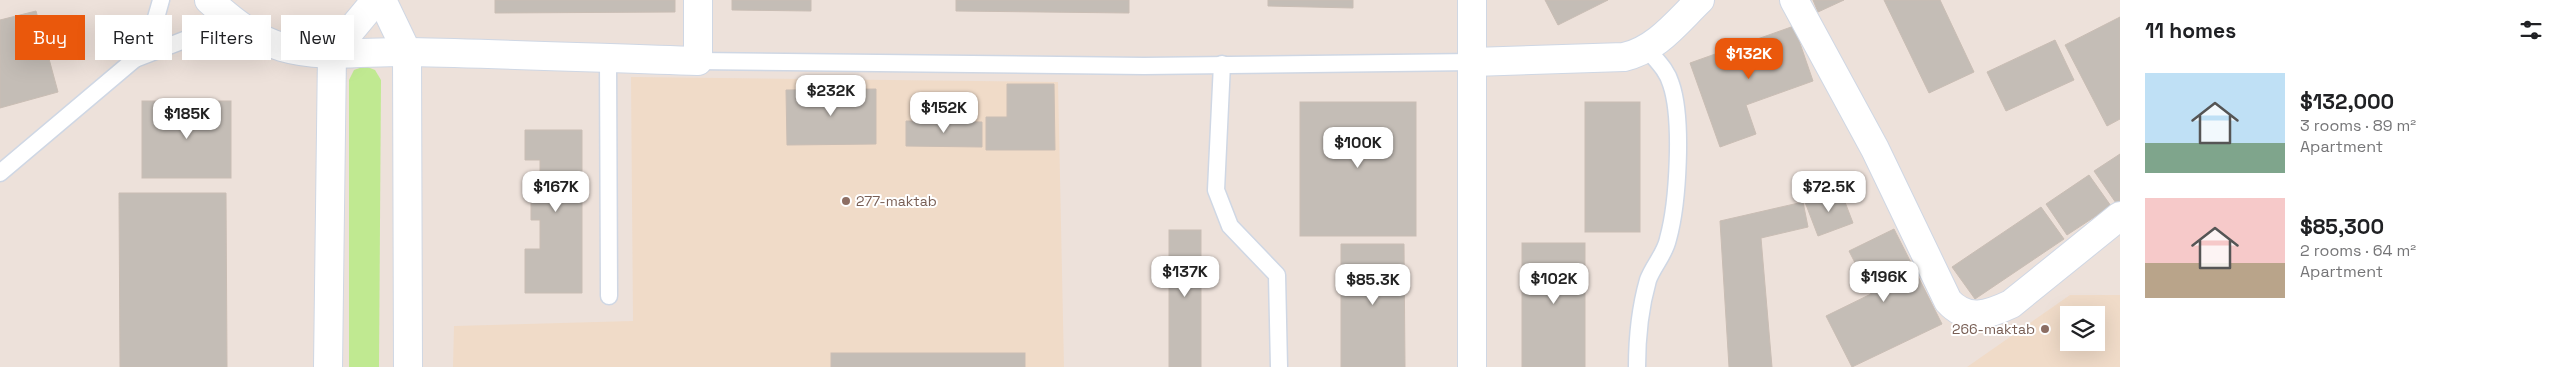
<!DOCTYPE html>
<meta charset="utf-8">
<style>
body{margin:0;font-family:"Space Grotesk",sans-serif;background:#f2f2f2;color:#202124;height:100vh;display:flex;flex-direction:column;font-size:19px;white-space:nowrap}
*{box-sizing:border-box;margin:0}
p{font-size:16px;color:#757577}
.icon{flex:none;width:28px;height:28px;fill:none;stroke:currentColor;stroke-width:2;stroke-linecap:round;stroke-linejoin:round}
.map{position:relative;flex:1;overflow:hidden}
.drawer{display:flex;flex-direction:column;background:#fff;width:450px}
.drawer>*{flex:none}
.hud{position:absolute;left:15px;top:15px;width:475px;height:45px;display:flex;gap:10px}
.buttons{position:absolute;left:2060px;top:306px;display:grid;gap:10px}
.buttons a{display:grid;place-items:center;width:45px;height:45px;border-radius:0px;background:#fff;box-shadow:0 5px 20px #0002;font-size:25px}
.price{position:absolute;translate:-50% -42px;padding:0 11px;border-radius:10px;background:#fff;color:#222;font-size:16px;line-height:32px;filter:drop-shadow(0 1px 2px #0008)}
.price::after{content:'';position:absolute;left:50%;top:30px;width:15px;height:11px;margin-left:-8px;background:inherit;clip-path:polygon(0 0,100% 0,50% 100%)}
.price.active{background:#ea580c;color:#fff}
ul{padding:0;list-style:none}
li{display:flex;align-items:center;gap:15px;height:125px;padding:0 25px}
li span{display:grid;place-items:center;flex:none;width:140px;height:100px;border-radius:0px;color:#555}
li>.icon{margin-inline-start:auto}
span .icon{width:60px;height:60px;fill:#fffc;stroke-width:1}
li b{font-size:21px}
h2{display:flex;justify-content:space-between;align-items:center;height:60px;padding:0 25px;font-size:21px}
.tag{padding:0 18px;border-radius:0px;background:#fff;box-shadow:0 5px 20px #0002;font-size:18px;line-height:45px}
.tag.active{background:#ea580c;color:#fff}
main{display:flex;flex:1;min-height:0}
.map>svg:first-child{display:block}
.education{fill:#f0dbc8;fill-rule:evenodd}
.green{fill:#c0e991}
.building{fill:#c4bdb6;stroke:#c9bdb4}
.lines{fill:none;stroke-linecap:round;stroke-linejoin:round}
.service-casing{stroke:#cfd7e4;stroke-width:19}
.minor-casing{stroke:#cfd7e4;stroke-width:30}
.service{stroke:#fff;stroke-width:16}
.minor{stroke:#fff;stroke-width:28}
.education-dot{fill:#8d6e63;stroke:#fff;stroke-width:2}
.labels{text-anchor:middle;stroke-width:4;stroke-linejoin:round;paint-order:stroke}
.education-label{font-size:14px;fill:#785e54;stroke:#fff;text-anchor:start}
</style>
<main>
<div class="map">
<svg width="2120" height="367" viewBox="0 0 2120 367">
<rect width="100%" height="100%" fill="#ede1da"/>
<g class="education">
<polygon points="631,77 1058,82 1064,367 453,367 454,326 633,321"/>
<path d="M2070,295H2120V367H1967ZM2069,315H2096V342H2069Z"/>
</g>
<polygon class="green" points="365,66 375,70 381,80 379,367 349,367 349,80 354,70"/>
<g class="building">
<polygon points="495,0 675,0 675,12 495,13"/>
<polygon points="732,0 811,0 811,11 732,10"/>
<polygon points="956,0 1129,0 1129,13 956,11"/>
<polygon points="1268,0 1353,0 1353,8 1268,6"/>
<polygon points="1545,0 1608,0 1558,25"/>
<polygon points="1813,0 1844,0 1818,12"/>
<polygon points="1884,0 1940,0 1974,72 1929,93"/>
<polygon points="36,11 58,92 0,108 0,20"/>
<polygon points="2120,17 2120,119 2107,126 2065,45"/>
<polygon points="1794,26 1813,81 1746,105 1756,134 1720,147 1690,63"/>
<polygon points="2055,40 2074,80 2006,111 1987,72"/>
<polygon points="1007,84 1054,84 1055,150 986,150 986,117 1007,117"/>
<polygon points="876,89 876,144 787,145 786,90"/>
<rect x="142" y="101" width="89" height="77"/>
<rect x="1300" y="102" width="116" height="134"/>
<rect x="1585" y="102" width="55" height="130"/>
<polygon points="906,121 982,122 982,147 906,146"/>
<polygon points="525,130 582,130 582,293 525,293 525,249 540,249 540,220 531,220 531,194 540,194 540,160 525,160"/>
<polygon points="2120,154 2120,200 2116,203 2094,171"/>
<polygon points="2089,175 2111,206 2067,235 2046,204"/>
<polygon points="1840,189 1853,223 1818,236 1805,202"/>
<polygon points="119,193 226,193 227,367 120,367"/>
<polygon points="1803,202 1808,227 1761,238 1772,367 1729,367 1720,221"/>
<polygon points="2041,207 2064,239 1975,299 1952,267"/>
<polygon points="1894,229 1942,324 1852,367 1826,316 1871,294 1849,251"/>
<rect x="1169" y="230" width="32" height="137"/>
<rect x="1522" y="243" width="63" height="124"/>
<polygon points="1341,244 1404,244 1405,367 1341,367"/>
<rect x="831" y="353" width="194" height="14"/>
</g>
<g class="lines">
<g class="service-casing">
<g id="service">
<polyline points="608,58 609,296"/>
<polyline points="135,59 192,37 251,35"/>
<polyline points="698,61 1144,66 1473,62"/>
<polyline points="1222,64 1216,190 1230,226 1277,275 1279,367"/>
<path d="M0,173L135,59C148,40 156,22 161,0"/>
<path d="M1637,367C1637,339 1640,308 1648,280C1653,266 1665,254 1668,239C1678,203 1683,119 1671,84C1667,70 1657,61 1648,50"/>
</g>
</g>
<g class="minor-casing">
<g id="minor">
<path d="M209,0C230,19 254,39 282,47C323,59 367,51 410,52C506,54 602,58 698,61V0"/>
<polyline points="382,0 407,52 408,367"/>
<path d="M1794,0L1875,149L1948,301C1967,322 1988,315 2011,304L2120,216"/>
<path d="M1473,62L1624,57C1656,50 1677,22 1700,0"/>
<polyline points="328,367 332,53 376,0"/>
<polyline points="1472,367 1472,0"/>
</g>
</g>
<use href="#service" class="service"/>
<use href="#minor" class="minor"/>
</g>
<g class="education-dot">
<circle cx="846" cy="201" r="5"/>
<circle cx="2045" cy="329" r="5"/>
</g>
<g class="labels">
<g class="education-label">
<text x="856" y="206">277-maktab</text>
<text x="2035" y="334" text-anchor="end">266-maktab</text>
</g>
</g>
</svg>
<div class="buttons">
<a><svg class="icon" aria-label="layers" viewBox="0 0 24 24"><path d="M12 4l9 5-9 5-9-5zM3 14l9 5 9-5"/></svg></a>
</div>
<b class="price active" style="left:1749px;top:80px">$132K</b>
<b class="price" style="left:831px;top:117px">$232K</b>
<b class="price" style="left:944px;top:134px">$152K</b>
<b class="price" style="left:187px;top:140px">$185K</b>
<b class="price" style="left:1358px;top:169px">$100K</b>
<b class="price" style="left:556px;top:213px">$167K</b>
<b class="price" style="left:1829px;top:213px">$72.5K</b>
<b class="price" style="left:1185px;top:298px">$137K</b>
<b class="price" style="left:1884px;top:303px">$196K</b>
<b class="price" style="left:1554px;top:305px">$102K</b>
<b class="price" style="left:1373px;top:306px">$85.3K</b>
<div class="hud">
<a class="tag active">Buy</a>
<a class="tag">Rent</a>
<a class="tag">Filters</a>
<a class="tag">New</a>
</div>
</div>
<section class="drawer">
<h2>11 homes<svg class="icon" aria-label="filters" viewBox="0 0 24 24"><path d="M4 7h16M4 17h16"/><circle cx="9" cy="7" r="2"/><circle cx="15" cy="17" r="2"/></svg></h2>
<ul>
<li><span style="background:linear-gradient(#bfe0f5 70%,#7fa58c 0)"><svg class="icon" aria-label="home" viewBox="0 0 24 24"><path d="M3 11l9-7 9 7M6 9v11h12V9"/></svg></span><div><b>$132,000</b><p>3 rooms · 89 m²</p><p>Apartment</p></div></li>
<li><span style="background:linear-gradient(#f6c9c9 65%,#b9a48a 0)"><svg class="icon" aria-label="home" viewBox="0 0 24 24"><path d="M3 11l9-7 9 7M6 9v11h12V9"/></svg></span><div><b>$85,300</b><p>2 rooms · 64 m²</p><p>Apartment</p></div></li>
</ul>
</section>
</main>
